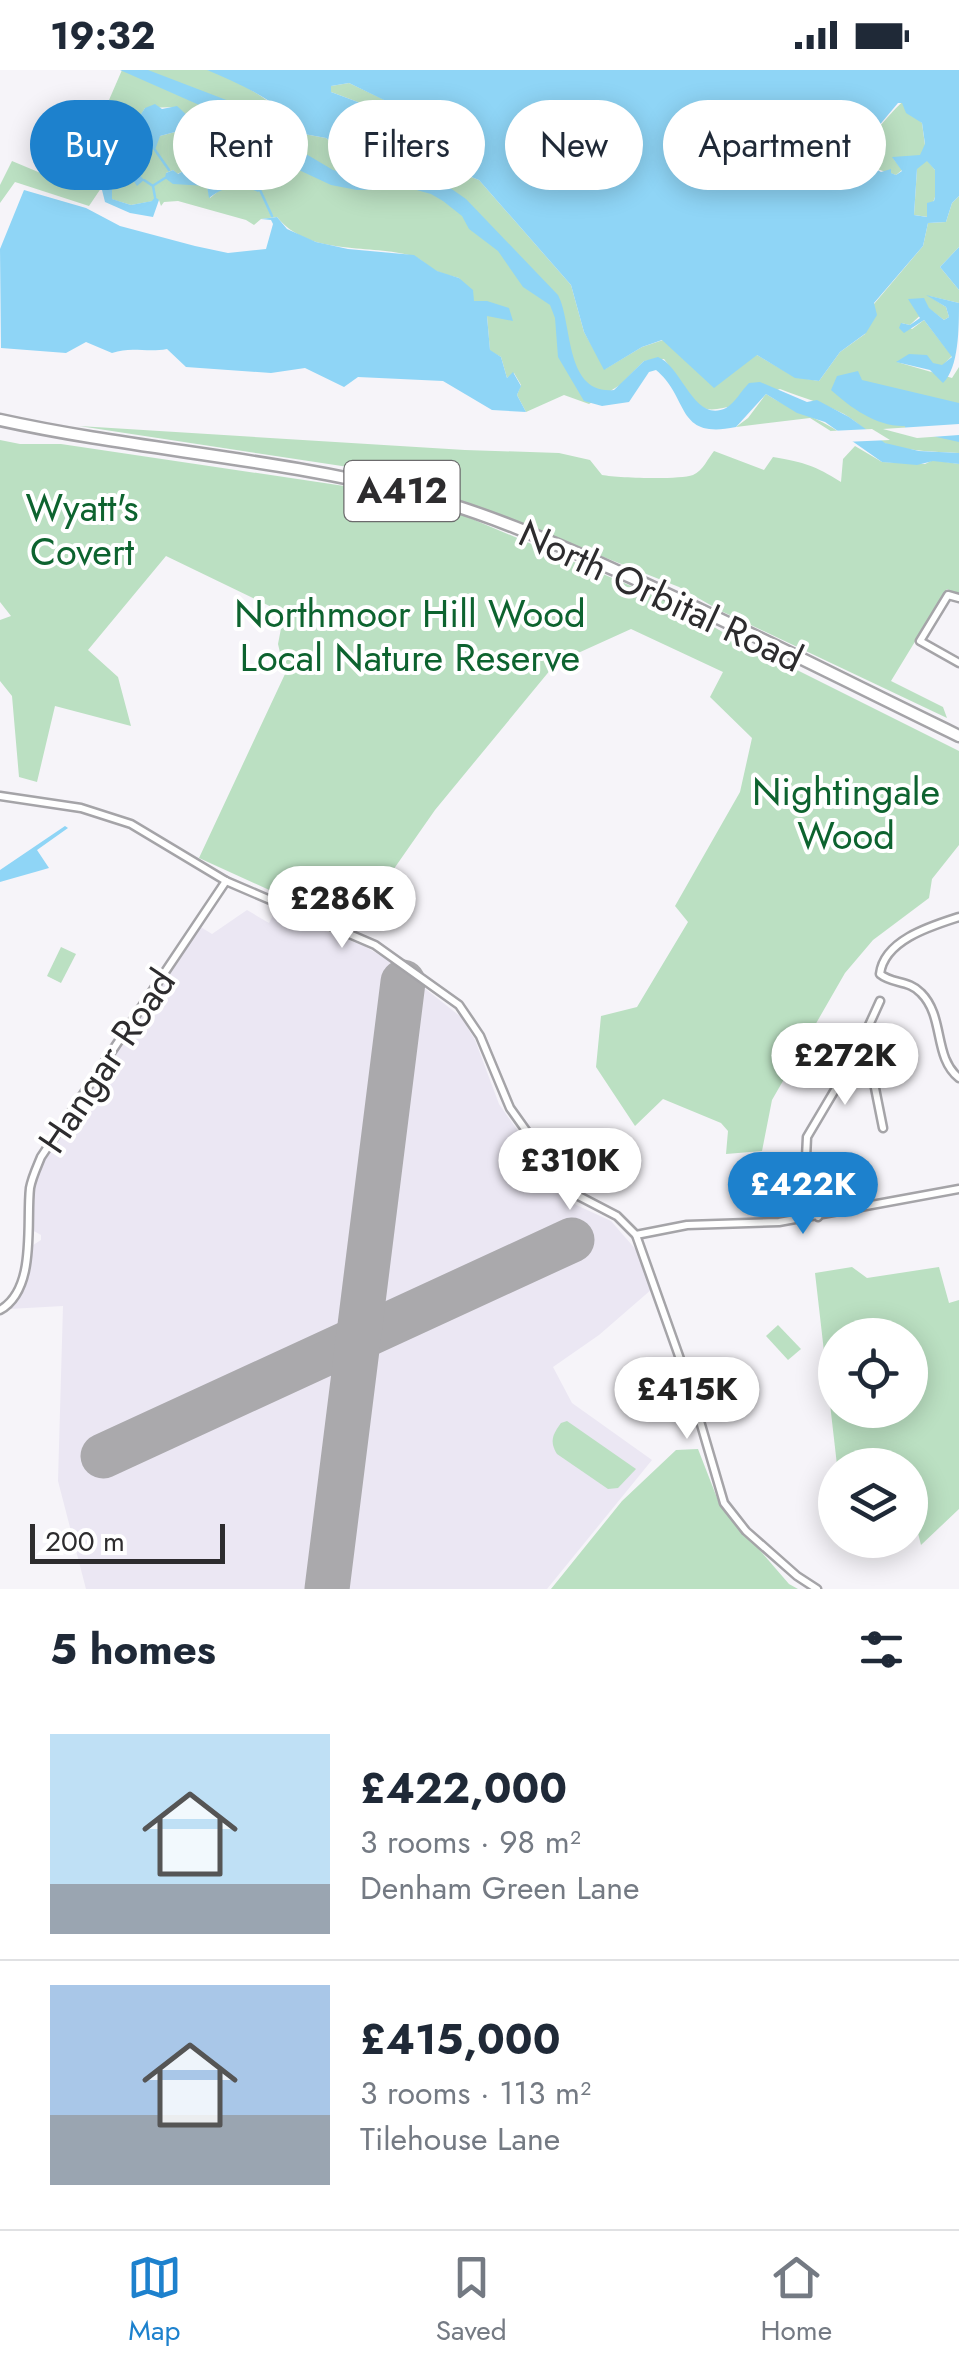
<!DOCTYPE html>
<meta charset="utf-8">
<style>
body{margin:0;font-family:Jost,sans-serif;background:#f6f6f7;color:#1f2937;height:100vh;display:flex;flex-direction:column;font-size:38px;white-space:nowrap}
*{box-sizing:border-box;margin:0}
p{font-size:32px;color:#747a83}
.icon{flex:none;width:55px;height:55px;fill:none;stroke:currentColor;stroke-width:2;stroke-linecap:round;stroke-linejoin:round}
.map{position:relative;height:1519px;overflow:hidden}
.panel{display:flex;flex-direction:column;background:#fff;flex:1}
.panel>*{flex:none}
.hud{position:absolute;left:30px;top:30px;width:900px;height:90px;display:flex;gap:20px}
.tools{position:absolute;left:818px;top:1248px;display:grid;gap:20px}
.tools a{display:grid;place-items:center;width:110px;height:110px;border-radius:50%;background:#fff;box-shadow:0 5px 25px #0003;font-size:50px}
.scale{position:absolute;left:30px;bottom:25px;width:195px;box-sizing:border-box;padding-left:10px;border:5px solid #2d2c2e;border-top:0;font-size:28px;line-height:35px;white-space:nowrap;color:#2d2c2e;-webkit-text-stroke:8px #fff;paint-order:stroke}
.price{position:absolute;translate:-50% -85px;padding:0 22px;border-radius:35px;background:#fff;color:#222;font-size:32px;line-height:65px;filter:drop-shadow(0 2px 5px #0008)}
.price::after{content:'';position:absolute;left:50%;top:60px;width:30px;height:22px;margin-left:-15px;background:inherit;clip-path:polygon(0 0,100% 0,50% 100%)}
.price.on{background:#1d81cd;color:#fff}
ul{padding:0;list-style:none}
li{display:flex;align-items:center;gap:30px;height:250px;padding:0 50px}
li+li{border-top:2px solid #e0e1e3}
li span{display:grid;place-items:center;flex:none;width:280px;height:200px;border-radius:0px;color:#555}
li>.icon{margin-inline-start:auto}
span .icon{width:120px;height:120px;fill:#fffc;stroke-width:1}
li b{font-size:42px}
h2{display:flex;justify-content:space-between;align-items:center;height:120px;padding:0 50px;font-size:42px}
.chip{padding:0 35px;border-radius:45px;background:#fff;box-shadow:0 5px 25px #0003;font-size:35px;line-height:90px}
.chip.on{background:#1d81cd;color:#fff}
.status{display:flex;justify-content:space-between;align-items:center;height:70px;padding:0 50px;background:#fff;direction:ltr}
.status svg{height:28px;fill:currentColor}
.tabs{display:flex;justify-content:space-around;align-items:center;height:140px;border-top:2px solid #e0e1e3;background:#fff;font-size:28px;color:#747a83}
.tabs a{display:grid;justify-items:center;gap:5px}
.tabs .on{color:#1d81cd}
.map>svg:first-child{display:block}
.built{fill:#ebe7f3}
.green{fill:#bbe0c2;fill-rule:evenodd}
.water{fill:#8fd5f6;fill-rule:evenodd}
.pier{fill:#f6f4f9}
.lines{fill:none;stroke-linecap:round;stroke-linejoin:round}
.stream{stroke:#8fd5f6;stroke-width:2.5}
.runway{stroke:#aaa9ac;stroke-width:45}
.street-casing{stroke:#a5a4a8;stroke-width:11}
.primary-casing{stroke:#a5a4a8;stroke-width:15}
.street{stroke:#fff;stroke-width:6}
.primary{stroke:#fff;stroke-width:10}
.labels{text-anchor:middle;stroke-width:8;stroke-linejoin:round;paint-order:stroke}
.shield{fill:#fff;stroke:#6c6b6d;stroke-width:2.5}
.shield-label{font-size:35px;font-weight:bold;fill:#2d2c2e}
.park-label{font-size:38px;fill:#0d632f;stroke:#fff}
.street-label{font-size:38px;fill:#2d2c2e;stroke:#fff}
</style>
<div class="status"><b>19:32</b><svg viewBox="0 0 49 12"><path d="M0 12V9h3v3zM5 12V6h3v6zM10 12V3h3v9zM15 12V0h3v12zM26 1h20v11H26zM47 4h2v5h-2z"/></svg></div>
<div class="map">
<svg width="959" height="1519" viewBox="0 0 959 1519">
<rect width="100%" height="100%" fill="#f6f4f9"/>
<polygon class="built" points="247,840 269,853 275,841 364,876 390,891 461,947 475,970 499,1034 563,1125 572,1133 611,1151 638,1182 652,1219 599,1265 553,1297 572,1333 652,1390 547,1519 86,1519 58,1411 63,1236 9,1239 27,1206 30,1177 41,1170 41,1165 32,1160 32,1122 42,1091 199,856 212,864"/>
<g class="green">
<path d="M122,0C149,0 182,0 208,0C235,7 289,41 304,64L326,68L347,84L417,86L479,110L571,215L584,262L605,299L642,277L663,270L757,285L795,307L819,311L840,282L865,264L874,234L923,176L928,153L946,152L952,133L959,126V177L940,197L959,220V233L929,226L946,237L949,247L944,250L928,238L910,255L901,253L912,259L924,250L952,286L942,296L897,292L952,308L959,297V383C936,382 912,381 889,375C872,369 860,353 844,344C823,333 803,328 780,319C764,324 718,345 704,338C688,330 675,303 664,289L644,291L620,315L589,334L564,325L526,342L517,325L521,315L514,303L507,308L501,287L490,281L487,246H498L474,232L459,208C452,206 443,204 436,201C427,196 420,187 409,185C365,174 309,186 277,147L261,149L254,155L246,150L178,131L164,132L161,136L159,130L131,135L111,129L112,115L132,107L143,110L133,97L134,85L160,66L175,62L186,76L192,97L177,104L173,100L166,103L207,116L210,128L221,119L247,116V102L219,85L230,98L232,109L226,114L212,109L201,95L203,88L213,78L212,68L224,57L201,58L177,37L145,38L120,79L118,93L89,136L15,112L0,133V115L12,91L74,117L88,109L114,50L116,35L109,30Z"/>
<polygon points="349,13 389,32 382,41 331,22 331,16"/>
<path d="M912,25L903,34L922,53L927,90L935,100V127L928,147L914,145L917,99L893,88L902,100L896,105C881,100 873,100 863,86L868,69L850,87L847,72L810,65L811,55H823L829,61L850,32L871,42L872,63C887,51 895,35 912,25Z"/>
<path d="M766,324C790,340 818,347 842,364L837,365L810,348L736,357L748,348Z"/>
<path d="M79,356L465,380L559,383L590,390L602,405C619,408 679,410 693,405C703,401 708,388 714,381L764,400L773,387C806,393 814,395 841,412L843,389L855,376L882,392L925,394L933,390L959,394V525L947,519L891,611L943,637L947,648L719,540L679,517L468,433L355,398Z"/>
<polygon points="0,370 20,374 61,374 351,417 465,446 674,534 733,568 959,681 959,775 932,809 929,828 873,870 845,903 772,1030 762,1081 726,1084 728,1061 721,1053 663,1029 635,1056 596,997 601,946 637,937 688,852 675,836 740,722 752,668 710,627 723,602 631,559 556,593 435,740 354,856 344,854 199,788 285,604 278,574 284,543 166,486 88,580 118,607 131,656 55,636 37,712 19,707 12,626 0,611 0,550 11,546 0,532"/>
<polygon points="61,877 76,884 61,913 47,906"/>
<path d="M852,1197L867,1208L939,1197L949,1233L959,1230V1439L921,1475L910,1431V1395H837L815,1203ZM835,1265H910V1340H835Z"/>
<polygon points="778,1255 801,1279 788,1290 766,1266"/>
<path d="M567,1351L636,1399L618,1418L608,1419L557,1384C549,1371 553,1364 561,1353Z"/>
<polygon points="698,1379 719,1433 789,1514 798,1519 551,1519 622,1431 676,1380"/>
</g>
<g class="water">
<path d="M120,0H148L229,31L279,68L333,100L352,105H421L443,113L466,129L558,225C573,253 564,325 614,320L644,291L658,287C682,296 694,354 726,338C735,333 741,321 749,313L760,312L807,332L817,330L849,347L885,373L919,381L959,383V394L933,391L917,395L882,392L825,352L797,343L766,324L736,357C675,370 690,328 656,300L649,302L629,332L602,336L584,331L558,287L555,248L550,235L523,217L498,181L469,159L462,146L443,131L431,124L413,119L357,120L331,115L286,94L231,49Z"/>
<path d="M207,0H959V126L952,133L946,152L928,153L923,176L874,233L877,245L866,263L840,282L819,311L795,308L757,285L714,318L662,270L642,277L604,300L584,262L571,215L479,110L417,86L347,84L326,68L304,64C284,33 240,14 207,0ZM349,13L388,32L382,41L331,22V16ZM850,32L857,41L871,42L872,64L898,33H902L906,43L922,53L925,74L920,85L892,87L902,101L896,105L891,103V99L881,102L870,96L863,86L869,66L860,76L852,75L854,84L850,87L847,72L810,65L811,55H823L828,62L847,41ZM782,54C784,69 772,87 763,99L758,86L739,91L740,78L767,81L765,70ZM927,91L935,100V127L934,131L927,133V147L914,145L917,99Z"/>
<path d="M155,34L162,39L177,36L201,58L226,57L212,68L213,78L203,88L201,95L212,110L226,114L232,109L230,98L218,77L229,67L245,76L242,84L249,87L253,93L247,102L258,106L262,118L258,122C240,113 224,116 209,128L207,116L173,114L165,108L166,103L173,100L178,104L192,96L186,76L175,62L160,66L155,80L144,77L134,85L133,97L144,110L137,116L131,107L112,115V129L131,135L152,131L155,127L159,130L153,147L130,143L105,132L101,116L118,93L120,79L131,59L145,38Z"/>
<path d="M24,120L86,138L120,156L195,176L228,183L266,179L273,154L271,150L261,149L277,147L287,159L316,172L348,179L414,185L437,201L459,208L473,220L474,231H487L509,238L513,251L487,246L490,280L501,287L507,308L513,302L521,316L517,325L526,342L492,340L443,311L358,307L344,317L305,298L271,303L186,297L167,279C146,283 132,276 112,283L86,272L66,283L1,278L0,179Z"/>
<polygon points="959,177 959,220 940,197"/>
<path d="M926,225L959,233C959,257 959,298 943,313L930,300L896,292L909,284L927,285L933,293L942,295L952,287L924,250L904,263L899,258L901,253L910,255L920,248L908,229L924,228L929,238L944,250L949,247L946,237Z"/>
<path d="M858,301L862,310L959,333V372L905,360V356C877,357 851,338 831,320L837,306Z"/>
<path d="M65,756L68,758L37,780L49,798C33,803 16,807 0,812V800Z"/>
</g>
<g class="pier">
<polygon points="959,354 959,365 917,368 883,359"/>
<polygon points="872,359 890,370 844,372 830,361"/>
</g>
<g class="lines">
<g class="stream">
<polyline points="213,75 218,77"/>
<polyline points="155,80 169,100"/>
<polyline points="144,110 153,116 155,127"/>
<polyline points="154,115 165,108"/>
<polyline points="260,120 272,146"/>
</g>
<g class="runway">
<polyline points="103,1386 572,1170"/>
<polyline points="327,1519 403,912"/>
</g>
<g class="street-casing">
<g id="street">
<polyline points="959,528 948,525 920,571 959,593"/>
<polyline points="0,726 81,738 131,754 226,811 375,875 459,935 480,966 510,1038 569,1121 617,1146 636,1165 690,1317 724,1433 746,1461 797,1506 817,1519"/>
<path d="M959,847C931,856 884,870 880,904C892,914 909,910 921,923C945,947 933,987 959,1008"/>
<polyline points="855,986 873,1008 883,1058"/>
<polyline points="818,1147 806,1088 807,1067 855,986 880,931"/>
<polyline points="636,1165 687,1155 779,1152 959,1119"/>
<path d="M0,1240C37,1219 26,1154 30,1118C32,1107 37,1097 41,1087L226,811"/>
</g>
</g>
<g class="primary-casing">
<path id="primary" d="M0,350C136,380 276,388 411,423C482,441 550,471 617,501C733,553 845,611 959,666"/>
</g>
<use href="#street" class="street"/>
<use href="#primary" class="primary"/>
</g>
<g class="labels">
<rect class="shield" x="344.5" y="391" width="115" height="60" rx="8"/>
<g class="shield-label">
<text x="402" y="433">A412</text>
</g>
<g class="park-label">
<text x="82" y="451">Wyatt's<tspan x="82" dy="44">Covert</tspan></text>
<text x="410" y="557">Northmoor Hill Wood<tspan x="410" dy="44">Local Nature Reserve</tspan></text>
<text x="846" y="735">Nightingale<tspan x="846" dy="44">Wood</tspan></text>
</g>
<g class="street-label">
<text transform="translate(661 526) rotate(25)" y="13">North Orbital Road</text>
<text transform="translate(107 991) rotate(-56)" y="13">Hangar Road</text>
</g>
</g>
</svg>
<div class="tools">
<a><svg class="icon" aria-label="locate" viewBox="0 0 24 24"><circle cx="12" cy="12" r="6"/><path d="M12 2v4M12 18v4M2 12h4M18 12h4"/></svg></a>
<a><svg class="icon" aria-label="layers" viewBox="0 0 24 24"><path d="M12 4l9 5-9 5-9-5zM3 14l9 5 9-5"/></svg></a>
</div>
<div class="scale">200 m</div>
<b class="price" style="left:342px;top:881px">£286K</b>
<b class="price" style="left:845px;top:1038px">£272K</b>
<b class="price" style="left:570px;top:1143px">£310K</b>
<b class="price on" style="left:803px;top:1167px">£422K</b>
<b class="price" style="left:687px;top:1372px">£415K</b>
<div class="hud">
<a class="chip on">Buy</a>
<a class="chip">Rent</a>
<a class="chip">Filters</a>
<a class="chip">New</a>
<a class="chip">Apartment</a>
</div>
</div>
<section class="panel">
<h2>5 homes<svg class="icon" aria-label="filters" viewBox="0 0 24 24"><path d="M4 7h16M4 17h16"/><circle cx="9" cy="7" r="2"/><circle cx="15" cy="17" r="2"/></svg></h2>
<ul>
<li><span style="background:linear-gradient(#bfe0f5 75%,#9aa5b1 0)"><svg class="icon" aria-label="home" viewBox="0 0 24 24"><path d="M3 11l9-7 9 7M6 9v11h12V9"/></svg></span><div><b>£422,000</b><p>3 rooms · 98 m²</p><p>Denham Green Lane</p></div></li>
<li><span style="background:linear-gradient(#a9c7e8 65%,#9aa5b1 0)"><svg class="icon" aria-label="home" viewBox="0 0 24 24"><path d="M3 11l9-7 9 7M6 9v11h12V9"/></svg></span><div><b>£415,000</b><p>3 rooms · 113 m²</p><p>Tilehouse Lane</p></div></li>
</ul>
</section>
<nav class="tabs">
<a class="on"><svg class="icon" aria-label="map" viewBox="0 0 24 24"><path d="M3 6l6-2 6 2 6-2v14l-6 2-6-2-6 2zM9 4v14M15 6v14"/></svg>Map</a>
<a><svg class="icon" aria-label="saved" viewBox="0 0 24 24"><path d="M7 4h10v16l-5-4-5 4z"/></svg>Saved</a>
<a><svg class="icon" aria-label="home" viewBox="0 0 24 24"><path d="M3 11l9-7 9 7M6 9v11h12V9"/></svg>Home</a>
</nav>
